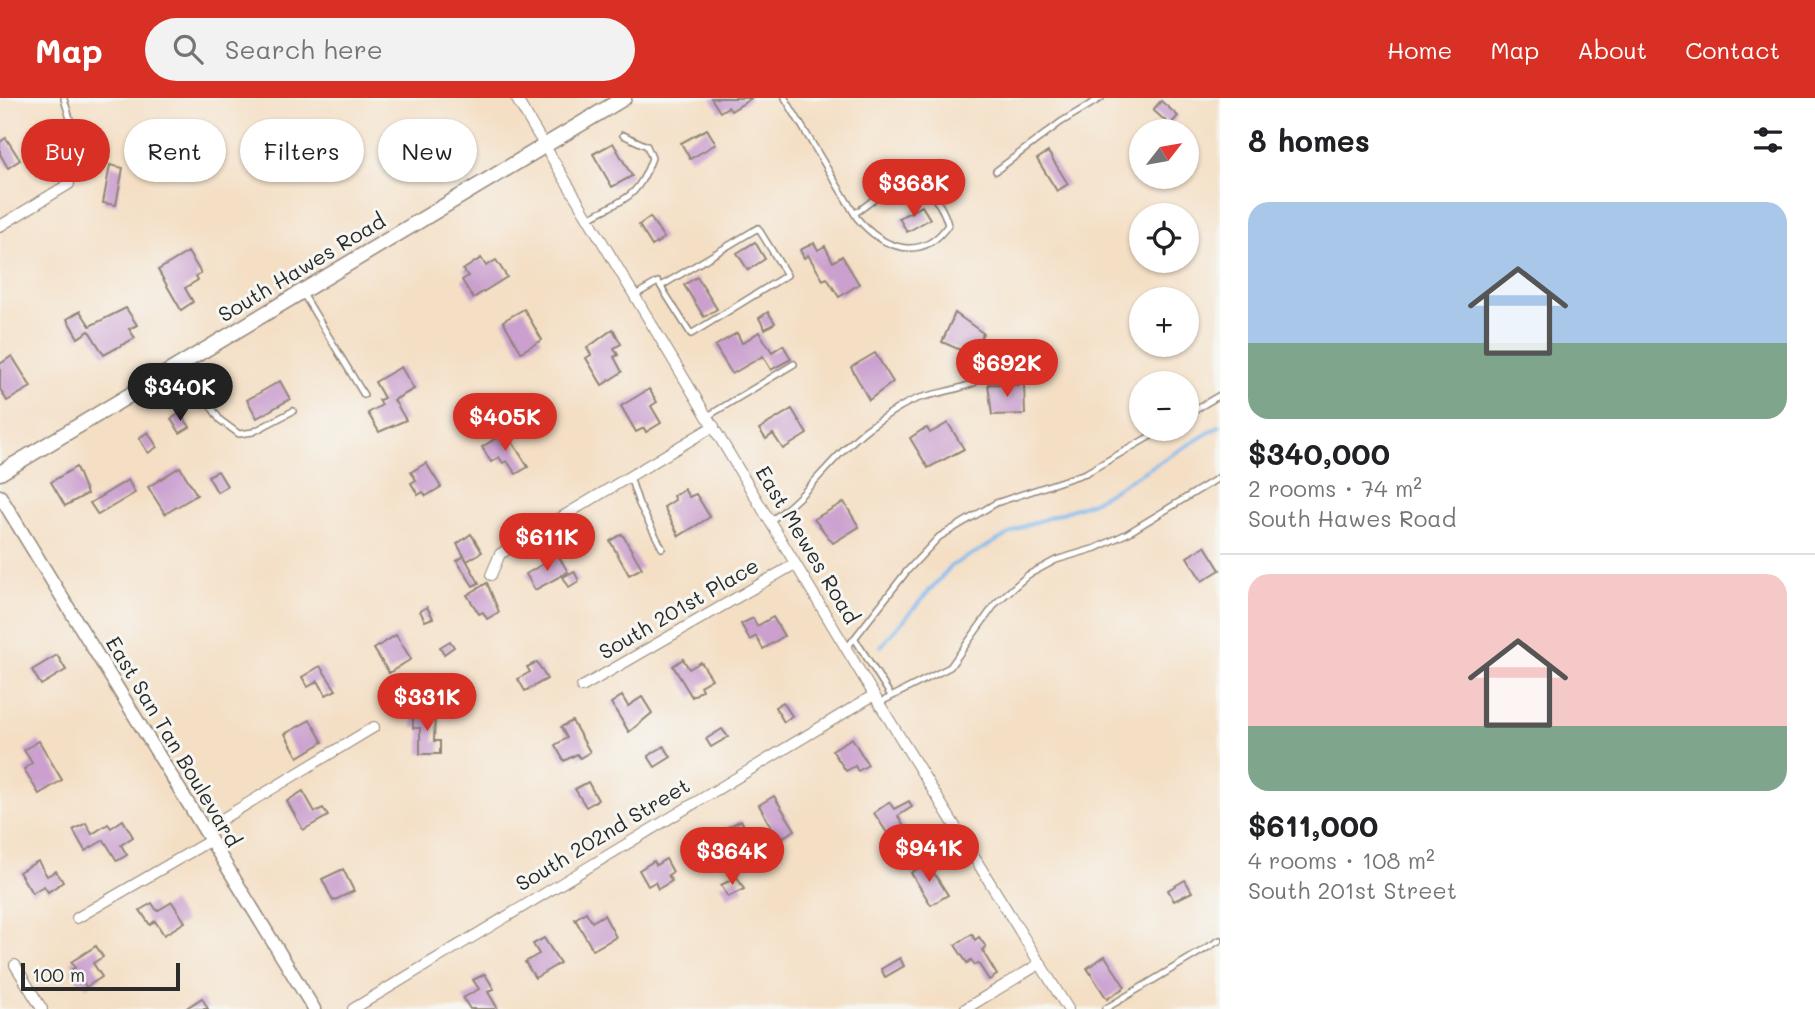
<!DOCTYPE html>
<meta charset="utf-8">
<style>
body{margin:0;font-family:Mali,sans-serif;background:#f2f2f2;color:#202124;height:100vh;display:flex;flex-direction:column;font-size:26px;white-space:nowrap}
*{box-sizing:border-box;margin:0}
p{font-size:23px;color:#757577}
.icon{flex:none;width:38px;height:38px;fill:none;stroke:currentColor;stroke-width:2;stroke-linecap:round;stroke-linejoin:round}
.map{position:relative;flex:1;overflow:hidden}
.drawer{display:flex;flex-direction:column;background:#fff;width:595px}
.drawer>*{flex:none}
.guide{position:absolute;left:21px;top:21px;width:665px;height:63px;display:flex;gap:14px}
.needle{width:46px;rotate:59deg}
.buttons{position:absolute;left:1129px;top:21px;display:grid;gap:14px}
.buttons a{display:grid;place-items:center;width:70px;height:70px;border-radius:50%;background:#fff;box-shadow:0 2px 5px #0004;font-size:35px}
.scale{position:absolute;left:21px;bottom:18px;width:159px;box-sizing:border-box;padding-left:7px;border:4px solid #2b2b2b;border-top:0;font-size:19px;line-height:24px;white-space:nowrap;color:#2b2b2b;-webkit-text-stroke:5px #f6f6f2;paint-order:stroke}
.price{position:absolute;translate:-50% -60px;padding:0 16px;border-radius:24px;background:#d93025;color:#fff;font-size:23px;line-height:46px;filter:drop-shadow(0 2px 4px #0008)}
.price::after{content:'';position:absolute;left:50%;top:42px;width:21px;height:16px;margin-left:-10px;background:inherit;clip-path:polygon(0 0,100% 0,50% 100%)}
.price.active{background:#222;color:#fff}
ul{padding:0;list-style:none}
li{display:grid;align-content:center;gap:14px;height:371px;padding:0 28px}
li+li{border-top:2px solid #e0e0e0}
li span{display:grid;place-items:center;height:217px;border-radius:21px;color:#555}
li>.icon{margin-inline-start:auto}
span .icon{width:126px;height:126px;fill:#fffc;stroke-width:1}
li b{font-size:30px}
h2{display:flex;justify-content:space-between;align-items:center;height:84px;padding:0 28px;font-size:30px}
.pill{padding:0 24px;border-radius:32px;background:#fff;box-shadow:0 2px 5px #0004;font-size:24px;line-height:63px}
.pill.active{background:#d93025;color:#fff}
header{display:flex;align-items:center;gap:42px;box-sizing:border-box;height:98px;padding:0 35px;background:#d93025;color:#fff}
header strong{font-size:33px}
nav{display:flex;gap:38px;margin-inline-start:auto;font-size:24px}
.search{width:490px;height:63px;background:#f2f2f2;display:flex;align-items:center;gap:18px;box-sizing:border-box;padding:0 24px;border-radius:38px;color:#757577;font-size:26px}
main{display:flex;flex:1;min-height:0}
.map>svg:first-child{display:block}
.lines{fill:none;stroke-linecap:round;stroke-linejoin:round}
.stream{stroke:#7fb9f0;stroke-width:3.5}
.building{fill:#cba0cf}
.service-casing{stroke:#908578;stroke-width:8}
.minor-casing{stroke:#908578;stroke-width:12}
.tertiary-casing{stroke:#908578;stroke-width:15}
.secondary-casing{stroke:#908578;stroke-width:17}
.service{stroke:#fff;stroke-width:5}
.minor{stroke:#fff;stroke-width:10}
.tertiary{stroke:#fff;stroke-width:12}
.secondary{stroke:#fff;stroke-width:14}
.labels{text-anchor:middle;stroke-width:6;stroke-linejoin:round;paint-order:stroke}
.street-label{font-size:21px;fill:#2b2b2b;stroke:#f6f6f2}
</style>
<header>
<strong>Map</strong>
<div class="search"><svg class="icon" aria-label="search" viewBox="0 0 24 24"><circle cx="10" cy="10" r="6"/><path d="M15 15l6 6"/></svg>Search here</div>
<nav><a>Home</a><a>Map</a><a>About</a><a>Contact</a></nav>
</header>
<main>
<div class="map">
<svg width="1220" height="911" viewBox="0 0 1220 911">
<rect width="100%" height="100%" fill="#f6f6f2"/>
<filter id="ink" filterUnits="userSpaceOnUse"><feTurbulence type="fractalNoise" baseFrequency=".0143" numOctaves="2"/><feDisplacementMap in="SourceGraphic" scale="14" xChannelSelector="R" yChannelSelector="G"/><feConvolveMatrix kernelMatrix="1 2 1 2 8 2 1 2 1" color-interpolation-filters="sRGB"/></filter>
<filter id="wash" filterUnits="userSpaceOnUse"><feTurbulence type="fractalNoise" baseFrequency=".00686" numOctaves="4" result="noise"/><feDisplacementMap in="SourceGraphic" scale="28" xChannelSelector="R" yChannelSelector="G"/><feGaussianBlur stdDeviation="1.57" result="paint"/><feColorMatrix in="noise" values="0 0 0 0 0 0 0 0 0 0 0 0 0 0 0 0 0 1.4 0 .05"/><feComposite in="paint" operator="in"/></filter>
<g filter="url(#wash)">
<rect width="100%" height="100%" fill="#f4dfc5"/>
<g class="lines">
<polyline class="stream" points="881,548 951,468 1022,429 1093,404 1220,328"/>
</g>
<g id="blocks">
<g class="building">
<polygon points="711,0 752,0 731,13 728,9 720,14"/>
<polygon points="1161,3 1178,18 1170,27 1153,12"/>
<polygon points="707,31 716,46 690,61 681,45"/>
<polygon points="6,40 20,62 8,70 0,56 0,44"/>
<polygon points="613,45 632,78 612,89 593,56"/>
<polygon points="1048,54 1068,86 1057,93 1037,61"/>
<polygon points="110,67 123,70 116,107 103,105"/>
<polygon points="922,108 930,121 907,134 899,120"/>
<polygon points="650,119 664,140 652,148 639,127"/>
<polygon points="755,144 765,161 748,172 737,155"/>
<polygon points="814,145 818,152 825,148 833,164 842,158 859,186 839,199 827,180 823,182 808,157 804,160 800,152"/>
<polygon points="188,154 201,175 196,178 198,182 185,190 193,204 181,212 158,172"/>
<polygon points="481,160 486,168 496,162 507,179 473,200 462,182 468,178 463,172"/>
<polygon points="697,179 717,211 704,219 684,187"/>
<polygon points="126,210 137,227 129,231 135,240 104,257 89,233 78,240 67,221 80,213 90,228"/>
<polygon points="524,211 542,242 521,254 503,223"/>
<polygon points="768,214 775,225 765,231 759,220"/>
<polygon points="955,215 983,235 976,251 970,249 967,255 942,244"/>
<polygon points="613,231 621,246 614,250 618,257 614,259 622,274 602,287 586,260 591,257 587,250"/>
<polygon points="759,234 772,254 783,247 791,261 771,272 763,258 732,276 715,248 737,235 742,245"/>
<polygon points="875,255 893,284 869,302 851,269"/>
<polygon points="12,258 31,289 7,303 0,291 0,266"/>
<polygon points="401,269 414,291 394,302 406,322 379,334 368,315 382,307 379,302 384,300 375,284"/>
<polygon points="280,283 290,301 257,320 247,302"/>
<polygon points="988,286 1024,287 1025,316 992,317"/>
<polygon points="649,291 657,304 651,308 661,325 646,334 644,330 636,334 621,308"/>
<polygon points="792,311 807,336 783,351 773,336 766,341 759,331"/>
<polygon points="180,315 190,329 180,335 171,321"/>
<polygon points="948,325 964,351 928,370 910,340 922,332 927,330 930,335"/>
<polygon points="148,334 157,349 148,355 139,340"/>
<polygon points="506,334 528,369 516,376 507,363 503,365 499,359 491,364 482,349"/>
<polygon points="426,365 441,389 426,398 423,394 418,397 411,385 416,382 411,374"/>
<polygon points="76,369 87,396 65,408 51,384"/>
<polygon points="180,369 197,397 165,416 148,389"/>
<polygon points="218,373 227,388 217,394 208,378"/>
<polygon points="128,382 135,395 98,417 90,405"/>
<polygon points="684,391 689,399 696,396 710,419 679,438 664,409 675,402 673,398"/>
<polygon points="844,404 859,429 833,445 814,421"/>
<polygon points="471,436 482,454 467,463 457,446"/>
<polygon points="622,436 642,470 629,477 610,443"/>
<polygon points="1205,448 1220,472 1202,483 1187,459"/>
<polygon points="558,457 568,474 535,492 526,476"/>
<polygon points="464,458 479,485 473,488 457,463"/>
<polygon points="574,473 579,483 569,489 563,479"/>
<polygon points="487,485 499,514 487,521 483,514 479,516 467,497"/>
<polygon points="427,509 433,520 425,523 420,513"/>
<polygon points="773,519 784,538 763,551 756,538 750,542 741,526 753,520 757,528"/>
<polygon points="396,537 411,561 389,575 374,551"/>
<polygon points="450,543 454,549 444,556 440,549"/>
<polygon points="57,557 66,572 41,587 32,572"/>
<polygon points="683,561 689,571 701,564 712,581 700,588 702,592 692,599 673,568"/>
<polygon points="537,564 547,581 525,593 518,581 530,574 527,569"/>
<polygon points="320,568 336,592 326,597 318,583 308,589 302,579"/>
<polygon points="622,598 628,608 642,599 652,615 629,634 611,605"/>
<polygon points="783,604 792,618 784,624 775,609"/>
<polygon points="413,614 435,615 434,643 440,643 440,656 420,656 420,630 413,630"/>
<polygon points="310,622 323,644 298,659 285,636"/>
<polygon points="572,623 590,654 580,660 577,656 564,663 555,647 567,640 561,629"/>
<polygon points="722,631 728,639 711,649 706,641"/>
<polygon points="852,640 868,667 858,673 855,668 846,673 832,652"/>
<polygon points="39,643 62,682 39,696 24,671 32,665 24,652"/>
<polygon points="664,648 671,659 655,669 648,658"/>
<polygon points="588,684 598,702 586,709 575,691"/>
<polygon points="303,693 315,714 323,710 328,718 303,732 287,703"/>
<polygon points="774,698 795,732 778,742 759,707"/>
<polygon points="909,703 912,709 898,718 904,729 889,738 874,715 889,704 894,711"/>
<polygon points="123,722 133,739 121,747 127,757 117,763 104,742 85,753 73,732 86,725 92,736 108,726 111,730"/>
<polygon points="741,722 749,738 722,752 713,737"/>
<polygon points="666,761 673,774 668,777 672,783 658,791 655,784 648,788 639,772 654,763 656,767"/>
<polygon points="38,763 47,778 56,773 63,784 48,794 44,788 32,795 19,774"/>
<polygon points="927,764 948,797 931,807 911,775"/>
<polygon points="343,771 354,793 333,803 322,781"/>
<polygon points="737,779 744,791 728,799 721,787"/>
<polygon points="1185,782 1192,794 1174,803 1168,792"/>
<polygon points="172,804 185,824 164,837 155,823 150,827 140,812 152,805 157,813"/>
<polygon points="586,814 592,824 604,817 616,839 593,852 575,821"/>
<polygon points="972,836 975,842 979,839 986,849 982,852 997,877 989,882 978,865 975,867 971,862 967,865 955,847"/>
<polygon points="544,840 560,865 535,880 525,864 539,856 533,846"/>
<polygon points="96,848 103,859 93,865 102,879 86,889 82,882 79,884 71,872 75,870 71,864"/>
<polygon points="1105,858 1125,889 1107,901 1087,870"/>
<polygon points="900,860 904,868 885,879 881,871"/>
<polygon points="485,876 494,891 488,894 498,911 470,911 463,900 479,891 473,882"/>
<polygon points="202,900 208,911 185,911"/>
</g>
</g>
</g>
<g filter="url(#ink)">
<use href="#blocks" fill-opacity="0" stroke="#908578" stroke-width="2"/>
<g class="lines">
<g class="service-casing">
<g id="service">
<path d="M785,0L857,120C883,151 922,165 948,127C941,100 916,74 887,92C875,99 866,109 855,115"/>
<path d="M64,1C73,31 84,56 69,86"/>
<polyline points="996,73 1061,24 1101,0"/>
<path d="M589,120C625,100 637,102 652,60L647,48L623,37"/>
<polyline points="302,194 364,297"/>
<polyline points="635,197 658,184 691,236 787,177 758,130 661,188"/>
<polyline points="183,266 220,322 239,336 253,334 293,313"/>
<polyline points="1186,317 1220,297"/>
<polyline points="708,318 794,266"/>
<polyline points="630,379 639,406 662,450"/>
<path d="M770,423C808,398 831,359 867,331C883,320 904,304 923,299C941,294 957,292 974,285"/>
<polyline points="855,541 891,598"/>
<polyline points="846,551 907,473 939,439 996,405 1086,375 1163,331"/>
<polyline points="879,605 950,569 996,505 1028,477 1056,462 1096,450 1128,435 1220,379"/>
<polyline points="1105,911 1220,842"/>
</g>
</g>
<g class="minor-casing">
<g id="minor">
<polyline points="516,0 874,597 1068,911"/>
<polyline points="0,128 69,86"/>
<polyline points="491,477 500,456 714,328"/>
<polyline points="582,589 795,466"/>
<polyline points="204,732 374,629"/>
<polyline points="77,820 211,742"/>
<polyline points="15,867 42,911"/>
<polyline points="353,911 874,597"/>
<polyline points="965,911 1041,865"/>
</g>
</g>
<g class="tertiary-casing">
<polyline id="tertiary" points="0,398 314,911"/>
</g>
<g class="secondary-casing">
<polyline id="secondary" points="0,375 624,0"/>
</g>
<use href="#service" class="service"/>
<use href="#minor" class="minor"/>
<use href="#tertiary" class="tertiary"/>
<use href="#secondary" class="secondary"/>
</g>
</g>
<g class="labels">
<g class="street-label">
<text transform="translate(302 170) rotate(-31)" y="7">South Hawes Road</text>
<text transform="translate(807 447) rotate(59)" y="7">East Mewes Road</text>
<text transform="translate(679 511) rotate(-30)" y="7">South 201st Place</text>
<text transform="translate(173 644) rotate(59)" y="7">East San Tan Boulevard</text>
<text transform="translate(603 737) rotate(-31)" y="7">South 202nd Street</text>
</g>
</g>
</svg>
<div class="buttons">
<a><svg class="needle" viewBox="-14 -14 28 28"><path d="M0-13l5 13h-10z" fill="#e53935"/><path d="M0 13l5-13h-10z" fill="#757577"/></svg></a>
<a><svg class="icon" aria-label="locate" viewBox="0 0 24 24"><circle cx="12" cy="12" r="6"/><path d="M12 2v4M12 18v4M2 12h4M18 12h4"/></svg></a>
<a>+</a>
<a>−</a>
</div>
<div class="scale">100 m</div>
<b class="price" style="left:914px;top:121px">$368K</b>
<b class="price" style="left:1007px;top:301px">$692K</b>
<b class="price active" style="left:180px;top:325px">$340K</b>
<b class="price" style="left:505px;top:355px">$405K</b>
<b class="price" style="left:547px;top:475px">$611K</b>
<b class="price" style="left:427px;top:635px">$331K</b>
<b class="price" style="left:929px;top:786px">$941K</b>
<b class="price" style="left:732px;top:789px">$364K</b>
<div class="guide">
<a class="pill active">Buy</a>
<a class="pill">Rent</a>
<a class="pill">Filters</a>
<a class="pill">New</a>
</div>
</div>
<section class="drawer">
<h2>8 homes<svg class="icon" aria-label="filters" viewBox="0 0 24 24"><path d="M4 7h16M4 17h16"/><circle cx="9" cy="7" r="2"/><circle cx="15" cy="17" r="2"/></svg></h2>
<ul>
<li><span style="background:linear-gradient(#a9c7e8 65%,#7fa58c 0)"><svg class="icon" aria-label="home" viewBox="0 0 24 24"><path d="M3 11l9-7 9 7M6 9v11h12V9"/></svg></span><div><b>$340,000</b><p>2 rooms · 74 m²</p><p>South Hawes Road</p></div></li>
<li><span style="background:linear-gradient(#f6c9c9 70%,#7fa58c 0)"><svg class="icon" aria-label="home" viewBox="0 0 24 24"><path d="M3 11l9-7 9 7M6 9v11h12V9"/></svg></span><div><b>$611,000</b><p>4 rooms · 108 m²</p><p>South 201st Street</p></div></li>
</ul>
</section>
</main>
